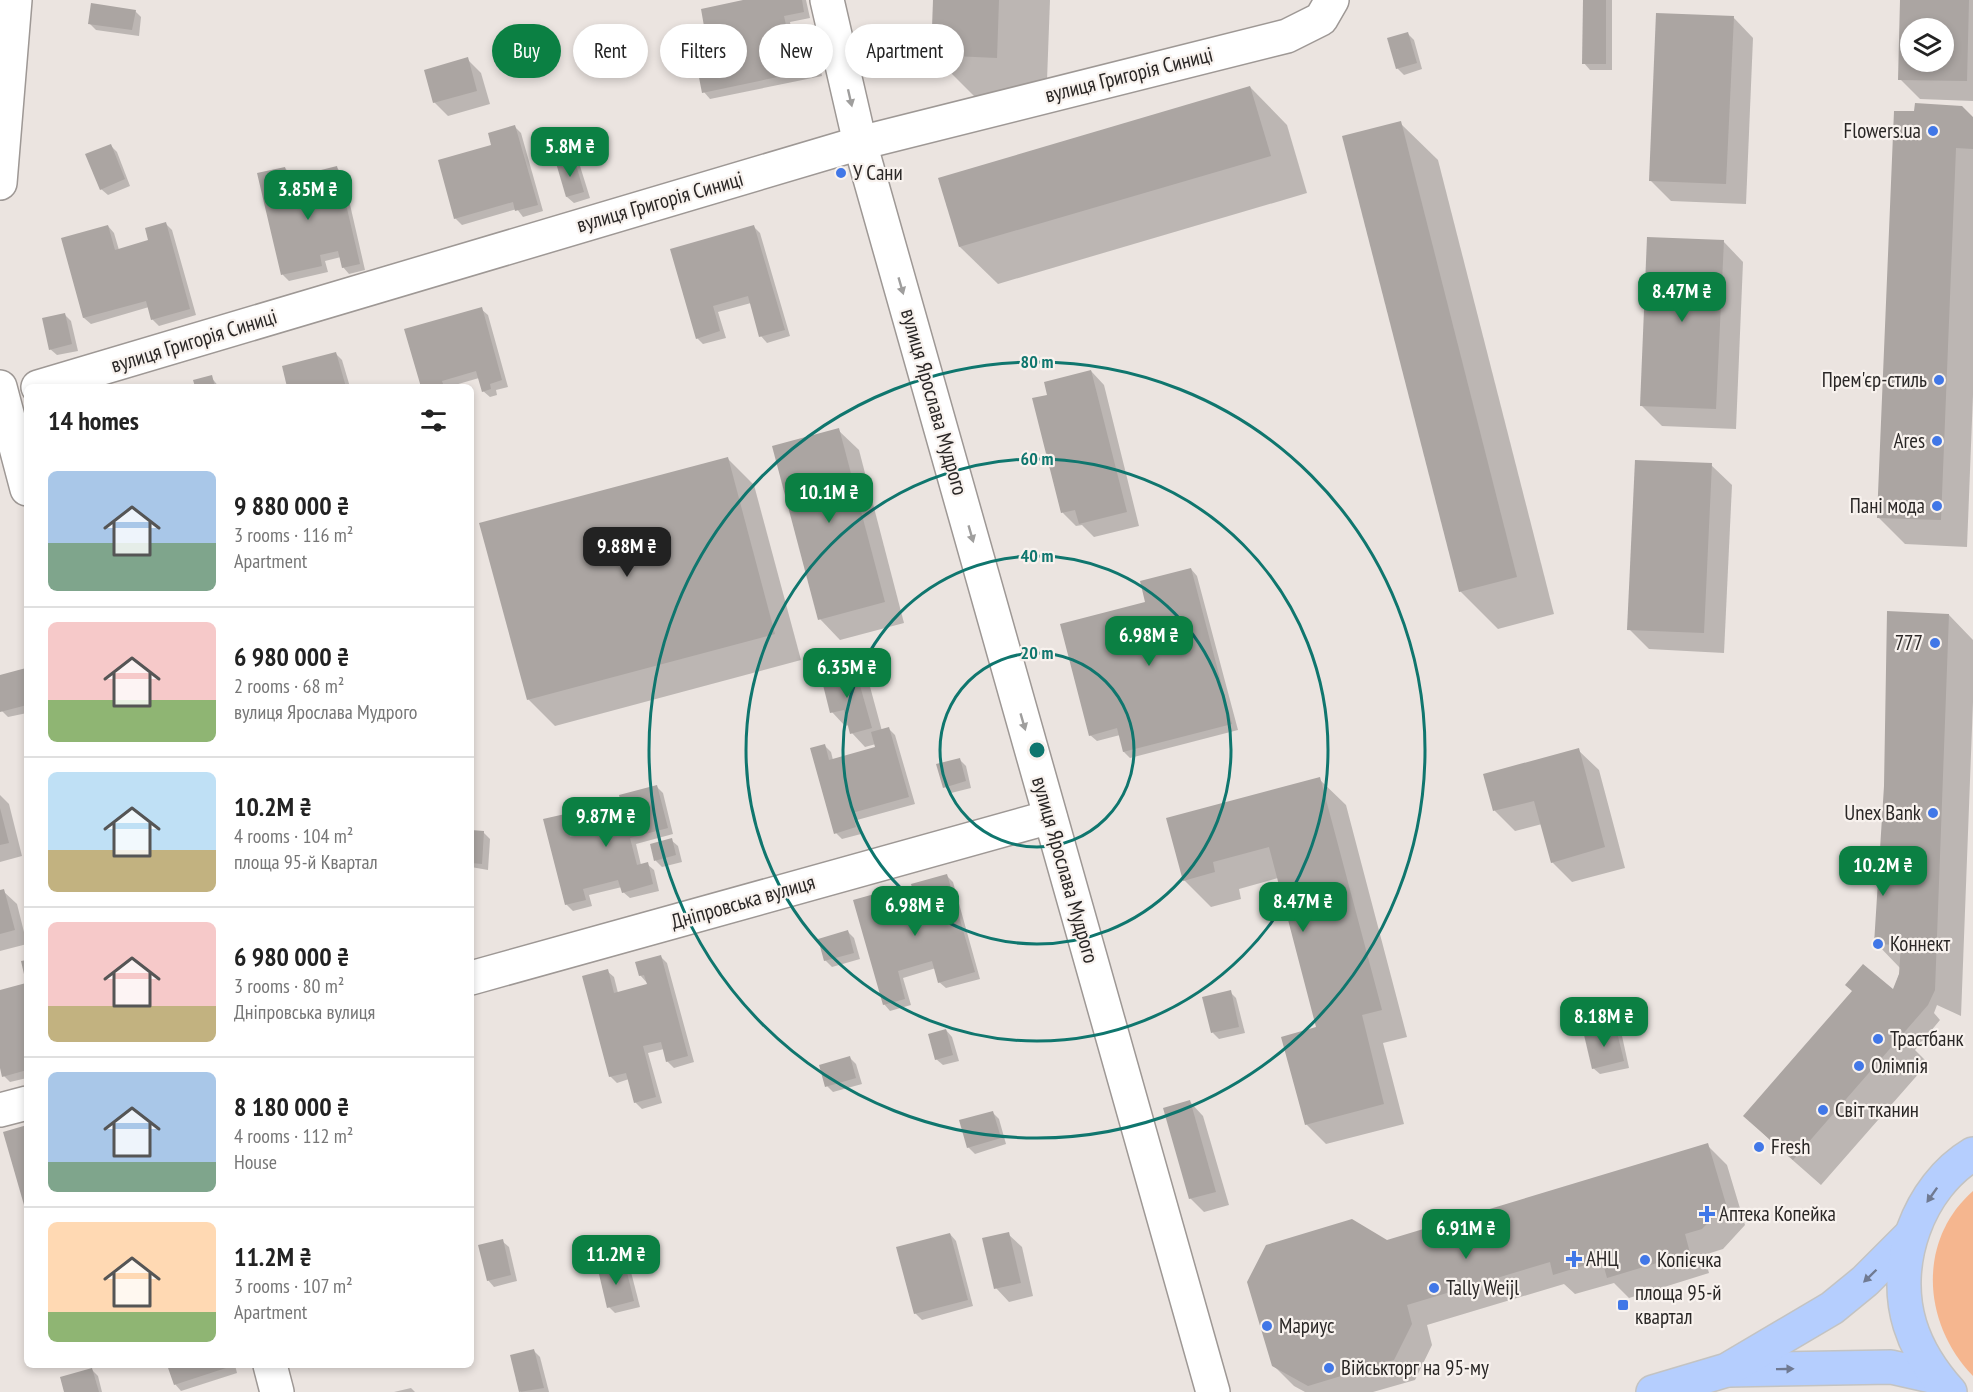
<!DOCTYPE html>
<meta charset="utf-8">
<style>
body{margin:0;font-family:"PT Sans Narrow",sans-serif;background:#f6f6f6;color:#222;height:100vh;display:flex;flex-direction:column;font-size:22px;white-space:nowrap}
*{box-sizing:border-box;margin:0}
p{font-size:20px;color:#767676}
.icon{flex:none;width:33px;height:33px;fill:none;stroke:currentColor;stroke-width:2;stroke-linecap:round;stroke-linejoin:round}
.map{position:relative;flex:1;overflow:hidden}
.sheet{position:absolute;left:24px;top:384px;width:450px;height:984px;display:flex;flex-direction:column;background:#fff;border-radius:9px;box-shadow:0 3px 9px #0003}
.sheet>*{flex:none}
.top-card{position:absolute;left:492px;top:24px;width:570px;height:54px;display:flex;gap:12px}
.controls{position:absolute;left:1900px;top:18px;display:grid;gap:12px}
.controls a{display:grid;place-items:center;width:54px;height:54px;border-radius:50%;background:#fff;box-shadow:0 3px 9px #0003;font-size:30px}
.price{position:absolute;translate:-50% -51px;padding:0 14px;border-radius:12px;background:#0b8043;color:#fff;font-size:20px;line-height:39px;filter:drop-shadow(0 2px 3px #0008)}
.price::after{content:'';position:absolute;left:50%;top:36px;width:18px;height:14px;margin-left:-9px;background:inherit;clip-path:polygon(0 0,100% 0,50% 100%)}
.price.selected{background:#222;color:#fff}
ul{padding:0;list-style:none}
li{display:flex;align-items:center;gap:18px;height:150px;padding:0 24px}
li+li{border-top:2px solid #e0e0e0}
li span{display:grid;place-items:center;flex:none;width:168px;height:120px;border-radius:9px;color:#555}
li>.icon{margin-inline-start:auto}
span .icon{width:72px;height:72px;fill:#fffc;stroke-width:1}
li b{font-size:26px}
h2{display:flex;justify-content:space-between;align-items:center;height:72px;padding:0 24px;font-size:26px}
.chip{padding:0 21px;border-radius:27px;background:#fff;box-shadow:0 3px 9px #0003;font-size:21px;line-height:54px}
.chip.selected{background:#0b8043;color:#fff}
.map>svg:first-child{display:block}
.green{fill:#f5b68f}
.shadow{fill:#0003;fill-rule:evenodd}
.building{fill:#aba5a2;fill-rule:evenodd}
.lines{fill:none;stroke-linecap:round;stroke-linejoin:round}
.minor-casing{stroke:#9e9895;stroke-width:36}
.major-casing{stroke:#c3c3c2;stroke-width:36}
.minor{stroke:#fff;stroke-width:33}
.major{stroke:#b5cefe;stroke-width:33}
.oneway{fill:#9f9e9d}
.oneway2{fill:#707a92}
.ring{fill:none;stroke:#0f766e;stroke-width:3}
.poi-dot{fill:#4177e7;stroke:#f8f2ee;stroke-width:2}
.labels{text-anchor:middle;stroke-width:4.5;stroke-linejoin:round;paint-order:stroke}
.street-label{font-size:21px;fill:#2a2726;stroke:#f8f2ee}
.poi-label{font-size:21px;fill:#2a2726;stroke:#f8f2ee;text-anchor:start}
.centre{fill:#0f766e;stroke:#f8f2ee;stroke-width:3}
.ring-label{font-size:18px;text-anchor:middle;font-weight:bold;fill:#0f766e;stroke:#f8f2ee;stroke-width:4.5;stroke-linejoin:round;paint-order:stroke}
</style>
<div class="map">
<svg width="1973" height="1392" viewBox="0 0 1973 1392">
<rect width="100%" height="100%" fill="#ebe4e0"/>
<path class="green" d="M1973,1191V1376C1923,1325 1916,1241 1973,1191Z"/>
<g class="shadow">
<polygon points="750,0 806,0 810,18 790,22 795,49 811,46 817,53 822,76 710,99 704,92 733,56 728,35 713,38 707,32"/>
<polygon points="934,0 1050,0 1046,107 982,104 932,54"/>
<polygon points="1584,0 1612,0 1612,70 1590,70 1584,63"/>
<path d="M1902,0H1973V101L1920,99L1900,79ZM1911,28H1944V62H1911Z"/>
<polygon points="135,11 141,17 139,36 96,30 90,24"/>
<polygon points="1733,17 1753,38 1746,204 1671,201 1650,180"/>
<polygon points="1408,34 1414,40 1422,69 1404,75 1397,68"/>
<polygon points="467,59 481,73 490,104 448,116 434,102"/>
<polygon points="1250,87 1287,125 1307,193 998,284 960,247 940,179"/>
<polygon points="1896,112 1973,118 1973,395 1967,547 1905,544 1878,517"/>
<polygon points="1400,123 1438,160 1554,614 1498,629 1460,591"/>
<polygon points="515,127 521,133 543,211 523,217 517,209 462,225 455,218 493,146"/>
<polygon points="566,130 573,137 579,158 574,159 580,166 590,198 574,203 567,197 558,164 550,166 543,160"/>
<polygon points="110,145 117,152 130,186 108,195 101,189"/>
<polygon points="285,168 291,175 297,200 319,195 337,168 343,174 365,270 349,274 343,267 341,257 325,261 328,272 289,281 283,275"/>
<polygon points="166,224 172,230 196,315 159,326 152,319 149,307 91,324 84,318 62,239 108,226 114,233 119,250 150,241"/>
<polygon points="754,227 760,233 790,336 767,343 761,336 751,303 718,312 726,338 703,344 697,338 672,250"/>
<polygon points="1723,241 1743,262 1736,429 1662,426 1641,405"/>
<polygon points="481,309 488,315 508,387 496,390 497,395 490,397 483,391 479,378 448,387 422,387"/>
<polygon points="64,314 71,321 78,351 57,355 50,349"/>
<polygon points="336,354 342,360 350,387 288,387"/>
<polygon points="1091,371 1104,385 1139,526 1094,537 1082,525 1076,526 1063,513 1034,399 1049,396"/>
<polygon points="211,377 219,387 197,387"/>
<polygon points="838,430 859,450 904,623 840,640 820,619"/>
<polygon points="728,459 754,485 801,660 555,726 528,699"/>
<polygon points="1711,465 1732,485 1724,653 1649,649 1629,629"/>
<polygon points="1191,569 1197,576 1238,730 1130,758 1124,752 1120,735 1097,741 1090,735 1147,603"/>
<polygon points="1949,615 1973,640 1973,702 1961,1016 1937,1005 1934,1013 1940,1020 1915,1050 1928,1063 1821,1185 1772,1142 1745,1116 1893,992 1901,969 1876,943 1886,786"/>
<polygon points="855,669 869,683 882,731 889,729 895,735 915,804 857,820 861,834 842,839 836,833 824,745 831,752 833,760 877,748 876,744 865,747 852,733 849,725 845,726 832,712"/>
<polygon points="26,670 27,713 8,717 2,711 0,704 0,676"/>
<polygon points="1578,750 1599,770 1625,868 1572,882 1552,862 1542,824 1515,831 1495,811 1485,775"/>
<polygon points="959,759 966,766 971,788 951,793 945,787"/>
<polygon points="1319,779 1346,805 1407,1037 1383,1043 1404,1124 1326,1144 1306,1124 1318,1028 1278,878 1239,889 1241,899 1211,907 1184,880"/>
<polygon points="657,787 663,793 673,834 636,844 641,865 647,864 654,870 659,891 630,898 623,892 622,887 589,895 592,906 573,911 566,904 564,815 571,822 575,838 628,824"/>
<polygon points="0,795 9,804 22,856 0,862"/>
<polygon points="471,831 483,832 490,839 488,870 471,867"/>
<polygon points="671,840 678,846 682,862 662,867 656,861 652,845"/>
<polygon points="946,875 953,882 980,979 946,988 939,982 936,968 903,978 911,1005 890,1011 884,1004 878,895 884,901 888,915 919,906"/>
<polygon points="3,891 17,904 27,944 0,951 0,892"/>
<polygon points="848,932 854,938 860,959 832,967 825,960"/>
<polygon points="661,957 667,963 694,1062 674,1068 667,1061 664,1049 648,1053 662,1103 642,1109 635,1102 629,1079 617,1083 610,1076 607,971 614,977 618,993 649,985 640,975"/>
<polygon points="27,984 27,1078 10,1082 4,1076 0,1062 0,992"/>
<polygon points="1230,992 1236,998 1245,1033 1219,1039 1213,1033"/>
<polygon points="946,1030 952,1037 959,1061 943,1065 936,1059"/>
<polygon points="1616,1030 1622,1036 1629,1068 1600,1074 1593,1068"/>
<polygon points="850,1058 856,1064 862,1084 833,1092 827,1086"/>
<polygon points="1190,1102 1203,1116 1229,1205 1204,1212 1190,1198"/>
<polygon points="993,1113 999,1119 1006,1144 975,1154 968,1147"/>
<polygon points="1707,1145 1727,1165 1745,1225 1723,1249 1704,1255 1709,1273 1629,1298 1614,1283 1575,1294 1564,1284 1427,1325 1432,1345 1415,1380 1373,1392 1305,1392 1294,1386 1273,1365 1387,1241"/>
<polygon points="950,1234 956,1241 973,1306 922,1320 915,1313"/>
<polygon points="1008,1234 1022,1247 1033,1296 1009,1302 996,1288"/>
<polygon points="502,1241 509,1247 517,1281 494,1287 488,1280"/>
<polygon points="625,1265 631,1272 640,1307 615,1313 609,1307"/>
<polygon points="534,1351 540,1357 549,1392 521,1392 512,1356"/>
<polygon points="169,1365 235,1365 237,1373 181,1391 175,1384"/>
<polygon points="92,1370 98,1376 102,1392 66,1392"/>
<polygon points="411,1388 415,1392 394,1392"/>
</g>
<g class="building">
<polygon points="743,0 802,0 804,12 784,16 791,48 811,45 816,69 702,93 696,62 731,55 725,28 705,32 701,9"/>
<polygon points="933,0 999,0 997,58 931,55"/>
<polygon points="1583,0 1606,0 1606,64 1582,64"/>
<path d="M1900,0H1969L1967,81L1898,80ZM1911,28H1944V62H1911Z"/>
<polygon points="91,3 136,10 132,30 88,24"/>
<polygon points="1656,13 1734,16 1726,184 1649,181"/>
<polygon points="1408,32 1417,63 1396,69 1387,38"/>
<polygon points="468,57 477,91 433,103 424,70"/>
<polygon points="1250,86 1271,156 959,247 938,178"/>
<polygon points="1915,103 1962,106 1973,117 1973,149 1956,148 1941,520 1877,518 1894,111 1914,111"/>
<polygon points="1401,121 1517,577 1459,592 1342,136"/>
<polygon points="515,125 538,205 515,211 513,202 454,219 438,160 491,145 488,133"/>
<polygon points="567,129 574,152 542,161 536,138"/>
<polygon points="111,144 125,179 100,190 85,154"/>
<polygon points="574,158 584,192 566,197 556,163"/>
<polygon points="337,166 360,264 342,268 338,251 320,255 322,266 281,275 257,173 285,167 293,200 318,194 313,172"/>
<polygon points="166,222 190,309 151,320 146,301 83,318 61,238 108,225 115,250 148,240 145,228"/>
<polygon points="754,225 785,330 759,337 748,296 713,306 720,331 696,339 670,249"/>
<polygon points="1647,237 1724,240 1716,409 1640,406"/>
<polygon points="482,307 502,380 490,384 491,389 482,392 476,371 442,381 444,387 421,387 404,329"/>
<polygon points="65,313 72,344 49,350 42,318"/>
<polygon points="336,352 346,387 287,387 282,366"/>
<polygon points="1091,370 1127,512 1079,524 1075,510 1061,513 1032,398 1047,395 1044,382"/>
<polygon points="212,375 215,387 195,387 193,380"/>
<polygon points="839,428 885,602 818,620 772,446"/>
<polygon points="728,457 775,634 527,700 479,523"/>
<polygon points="1635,460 1712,463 1704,633 1627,630"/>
<polygon points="1191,568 1232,724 1123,752 1117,728 1089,736 1060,624 1145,602 1140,581"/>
<polygon points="1887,611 1949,614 1935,990 1928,1005 1793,1160 1743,1116 1852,991 1845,985 1863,964 1893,989 1899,974 1901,945 1874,944 1884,786"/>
<polygon points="26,668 27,705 0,712 0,675"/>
<polygon points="855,668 872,728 850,734 844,710 830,713 821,677"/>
<polygon points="889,727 909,797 852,813 856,827 834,834 810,748 825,744 829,760 875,747 871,732"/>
<polygon points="1579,748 1605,847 1551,863 1534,801 1493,811 1483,774"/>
<polygon points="960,758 966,781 943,788 936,764"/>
<polygon points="1320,777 1382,1010 1362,1015 1384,1104 1305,1125 1281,1037 1316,1027 1269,847 1213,862 1215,872 1183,881 1166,818"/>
<polygon points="657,785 668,828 630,838 637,865 648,862 653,884 622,893 618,880 583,889 586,900 565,905 543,819 565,814 570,837 626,823 619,795"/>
<polygon points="0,808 9,843 0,845"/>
<polygon points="471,830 484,831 482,864 471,863"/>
<polygon points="672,838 676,855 654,861 650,844"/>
<polygon points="947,874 975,972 938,983 932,961 898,971 905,999 883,1005 853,900 878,893 885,914 917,905 911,884"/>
<polygon points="4,889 15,930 0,934 0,890"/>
<polygon points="848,930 854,953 824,961 818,939"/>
<polygon points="661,955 688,1056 666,1062 661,1042 643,1046 656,1097 634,1103 626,1073 609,1077 582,976 608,969 614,993 647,984 644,975 639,976 635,962"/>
<polygon points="27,960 27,1041 24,1042 27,1052 27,1070 2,1077 0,1068 0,990 26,983 21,961"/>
<polygon points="1231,990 1239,1027 1211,1033 1202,997"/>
<polygon points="1616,1028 1624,1061 1592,1069 1584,1035"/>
<polygon points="946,1029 953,1055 935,1060 928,1034"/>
<polygon points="850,1056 856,1078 825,1087 819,1065"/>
<polygon points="1190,1100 1216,1192 1189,1199 1163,1108"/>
<polygon points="993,1111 1001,1138 967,1148 959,1120"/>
<polygon points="27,1125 27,1212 26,1212 3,1132"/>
<polygon points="1708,1143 1726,1204 1702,1229 1685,1234 1690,1253 1607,1278 1602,1260 1553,1275 1550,1262 1407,1305 1412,1324 1394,1360 1308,1386 1272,1366 1247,1282 1266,1245 1352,1219 1387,1240"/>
<polygon points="1009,1232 1021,1283 994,1289 982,1238"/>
<polygon points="950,1233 968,1300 914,1314 896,1247"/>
<polygon points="503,1239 511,1275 487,1281 478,1245"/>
<polygon points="625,1264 634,1301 607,1308 598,1270"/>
<polygon points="534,1349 544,1388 519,1392 510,1355"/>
<polygon points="167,1365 235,1365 174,1385"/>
<polygon points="92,1368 99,1392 64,1392 60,1377"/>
</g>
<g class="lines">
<g class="minor-casing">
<g id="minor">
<polyline points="827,0 860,143 1213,1392"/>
<polyline points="0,183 15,0"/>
<polyline points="0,387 27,489"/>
<polyline points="38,387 860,143 1287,36 1321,19 1332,0"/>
<polyline points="471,978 1050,817"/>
<polyline points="0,1110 27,1103"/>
<polyline points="270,1365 277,1392"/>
</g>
</g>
<g class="major-casing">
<g id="major">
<polyline points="1729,1370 1891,1367 1936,1377"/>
<polyline points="1653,1392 1727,1370 1832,1308 1865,1281 1911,1235"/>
<path d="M1950,1392C1932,1372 1918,1351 1910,1325C1891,1264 1918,1187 1973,1154"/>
</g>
</g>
<use href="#minor" class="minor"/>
<use href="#major" class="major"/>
</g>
<defs><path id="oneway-solid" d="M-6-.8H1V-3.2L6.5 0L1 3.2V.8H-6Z" transform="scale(1.5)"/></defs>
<g class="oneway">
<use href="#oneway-solid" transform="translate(850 98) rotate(77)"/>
<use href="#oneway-solid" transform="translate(901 286) rotate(74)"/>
<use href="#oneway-solid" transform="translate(971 534) rotate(74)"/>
<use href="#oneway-solid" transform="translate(1023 722) rotate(74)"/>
</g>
<g class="oneway2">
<use href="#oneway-solid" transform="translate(1932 1195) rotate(125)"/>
<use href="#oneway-solid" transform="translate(1870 1276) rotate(136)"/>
<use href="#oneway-solid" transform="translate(1785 1369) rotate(-1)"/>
</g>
<g class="ring">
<circle cx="1037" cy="750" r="97"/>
<circle cx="1037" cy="750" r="194"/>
<circle cx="1037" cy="750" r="291"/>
<circle cx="1037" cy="750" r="388"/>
</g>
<g class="poi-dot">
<circle cx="1933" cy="131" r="6"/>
<circle cx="841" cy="173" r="6"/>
<circle cx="1939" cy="380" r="6"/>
<circle cx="1937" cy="441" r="6"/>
<circle cx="1937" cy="506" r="6"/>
<circle cx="1935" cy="643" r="6"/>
<circle cx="1933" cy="813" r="6"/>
<circle cx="1878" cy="944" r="6"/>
<circle cx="1878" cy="1039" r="6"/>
<circle cx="1859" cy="1066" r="6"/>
<circle cx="1823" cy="1110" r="6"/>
<circle cx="1759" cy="1147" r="6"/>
<path d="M1704 1205h6v6h6v6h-6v6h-6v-6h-6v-6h6z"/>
<path d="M1571 1250h6v6h6v6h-6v6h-6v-6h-6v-6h6z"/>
<circle cx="1645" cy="1260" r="6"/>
<circle cx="1434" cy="1288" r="6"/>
<rect x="1617" y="1299" width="12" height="12" rx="3"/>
<circle cx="1267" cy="1326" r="6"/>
<circle cx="1329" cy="1368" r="6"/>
</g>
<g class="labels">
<g class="street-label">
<text transform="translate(1129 75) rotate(-14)" y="7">вулиця Григорія Синиці</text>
<text transform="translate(660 202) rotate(-16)" y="7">вулиця Григорія Синиці</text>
<text transform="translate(194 341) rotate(-17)" y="7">вулиця Григорія Синиці</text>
<text transform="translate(934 402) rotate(74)" y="7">вулиця Ярослава Мудрого</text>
<text transform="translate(1065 870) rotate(74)" y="7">вулиця Ярослава Мудрого</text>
<text transform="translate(743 902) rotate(-16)" y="7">Дніпровська вулиця</text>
</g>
<g class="poi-label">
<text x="1921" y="138" text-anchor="end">Flowers.ua</text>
<text x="853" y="180">У Сани</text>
<text x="1927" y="387" text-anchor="end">Прем'єр-стиль</text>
<text x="1925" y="448" text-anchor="end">Ares</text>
<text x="1925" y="513" text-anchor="end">Пані мода</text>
<text x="1923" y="650" text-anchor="end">777</text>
<text x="1921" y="820" text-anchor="end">Unex Bank</text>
<text x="1890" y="951">Коннект</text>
<text x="1890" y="1046">Трастбанк</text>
<text x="1871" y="1073">Олімпія</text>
<text x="1835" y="1117">Світ тканин</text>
<text x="1771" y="1154">Fresh</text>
<text x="1719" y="1221">Аптека Копейка</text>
<text x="1586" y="1266">АНЦ</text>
<text x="1657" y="1267">Копієчка</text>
<text x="1446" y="1295">Tally Weijl</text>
<text x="1635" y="1300">площа 95-й<tspan x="1635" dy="24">квартал</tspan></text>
<text x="1279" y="1333">Мариус</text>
<text x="1341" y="1375">Військторг на 95-му</text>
</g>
</g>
<circle cx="1037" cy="750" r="9" class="centre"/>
<g class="ring-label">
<text x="1037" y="368">80 m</text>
<text x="1037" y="465">60 m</text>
<text x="1037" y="562">40 m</text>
<text x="1037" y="659">20 m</text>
</g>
</svg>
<div class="controls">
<a><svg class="icon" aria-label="layers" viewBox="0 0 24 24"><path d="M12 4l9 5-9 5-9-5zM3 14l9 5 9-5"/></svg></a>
</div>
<b class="price" style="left:570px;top:178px">5.8M ₴</b>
<b class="price" style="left:308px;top:221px">3.85M ₴</b>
<b class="price" style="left:1682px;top:323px">8.47M ₴</b>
<b class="price" style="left:829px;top:524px">10.1M ₴</b>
<b class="price selected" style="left:627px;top:578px">9.88M ₴</b>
<b class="price" style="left:1149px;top:667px">6.98M ₴</b>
<b class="price" style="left:847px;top:699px">6.35M ₴</b>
<b class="price" style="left:606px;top:848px">9.87M ₴</b>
<b class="price" style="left:1883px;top:897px">10.2M ₴</b>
<b class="price" style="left:1303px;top:933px">8.47M ₴</b>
<b class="price" style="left:915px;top:937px">6.98M ₴</b>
<b class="price" style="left:1604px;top:1048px">8.18M ₴</b>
<b class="price" style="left:1466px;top:1260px">6.91M ₴</b>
<b class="price" style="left:616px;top:1286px">11.2M ₴</b>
<div class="top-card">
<a class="chip selected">Buy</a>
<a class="chip">Rent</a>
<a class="chip">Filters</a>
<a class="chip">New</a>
<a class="chip">Apartment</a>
</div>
<section class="sheet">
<h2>14 homes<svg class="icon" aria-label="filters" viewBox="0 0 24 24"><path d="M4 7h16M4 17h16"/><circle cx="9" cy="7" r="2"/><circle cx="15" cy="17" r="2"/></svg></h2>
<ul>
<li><span style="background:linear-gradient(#a9c7e8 60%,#7fa58c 0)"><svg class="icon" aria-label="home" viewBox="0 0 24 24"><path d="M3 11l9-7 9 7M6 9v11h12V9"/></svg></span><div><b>9 880 000 ₴</b><p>3 rooms · 116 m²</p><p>Apartment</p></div></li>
<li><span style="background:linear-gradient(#f6c9c9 65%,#8fb573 0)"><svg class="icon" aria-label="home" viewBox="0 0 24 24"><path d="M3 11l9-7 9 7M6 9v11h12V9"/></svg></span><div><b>6 980 000 ₴</b><p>2 rooms · 68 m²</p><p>вулиця Ярослава Мудрого</p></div></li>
<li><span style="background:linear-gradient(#bfe0f5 65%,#c2b280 0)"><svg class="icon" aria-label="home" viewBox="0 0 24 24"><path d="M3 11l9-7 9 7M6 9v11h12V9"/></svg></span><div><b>10.2M ₴</b><p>4 rooms · 104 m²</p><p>площа 95-й Квартал</p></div></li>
<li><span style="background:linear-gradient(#f6c9c9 70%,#c2b280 0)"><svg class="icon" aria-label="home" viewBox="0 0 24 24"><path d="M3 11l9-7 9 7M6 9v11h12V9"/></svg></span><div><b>6 980 000 ₴</b><p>3 rooms · 80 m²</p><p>Дніпровська вулиця</p></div></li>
<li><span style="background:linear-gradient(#a9c7e8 75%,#7fa58c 0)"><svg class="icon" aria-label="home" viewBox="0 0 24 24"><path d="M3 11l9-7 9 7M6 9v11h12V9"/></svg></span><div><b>8 180 000 ₴</b><p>4 rooms · 112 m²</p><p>House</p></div></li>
<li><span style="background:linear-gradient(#ffd9b3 75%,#8fb573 0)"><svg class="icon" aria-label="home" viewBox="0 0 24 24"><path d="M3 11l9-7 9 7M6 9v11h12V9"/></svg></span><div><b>11.2M ₴</b><p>3 rooms · 107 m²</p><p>Apartment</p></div></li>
</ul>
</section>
</div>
